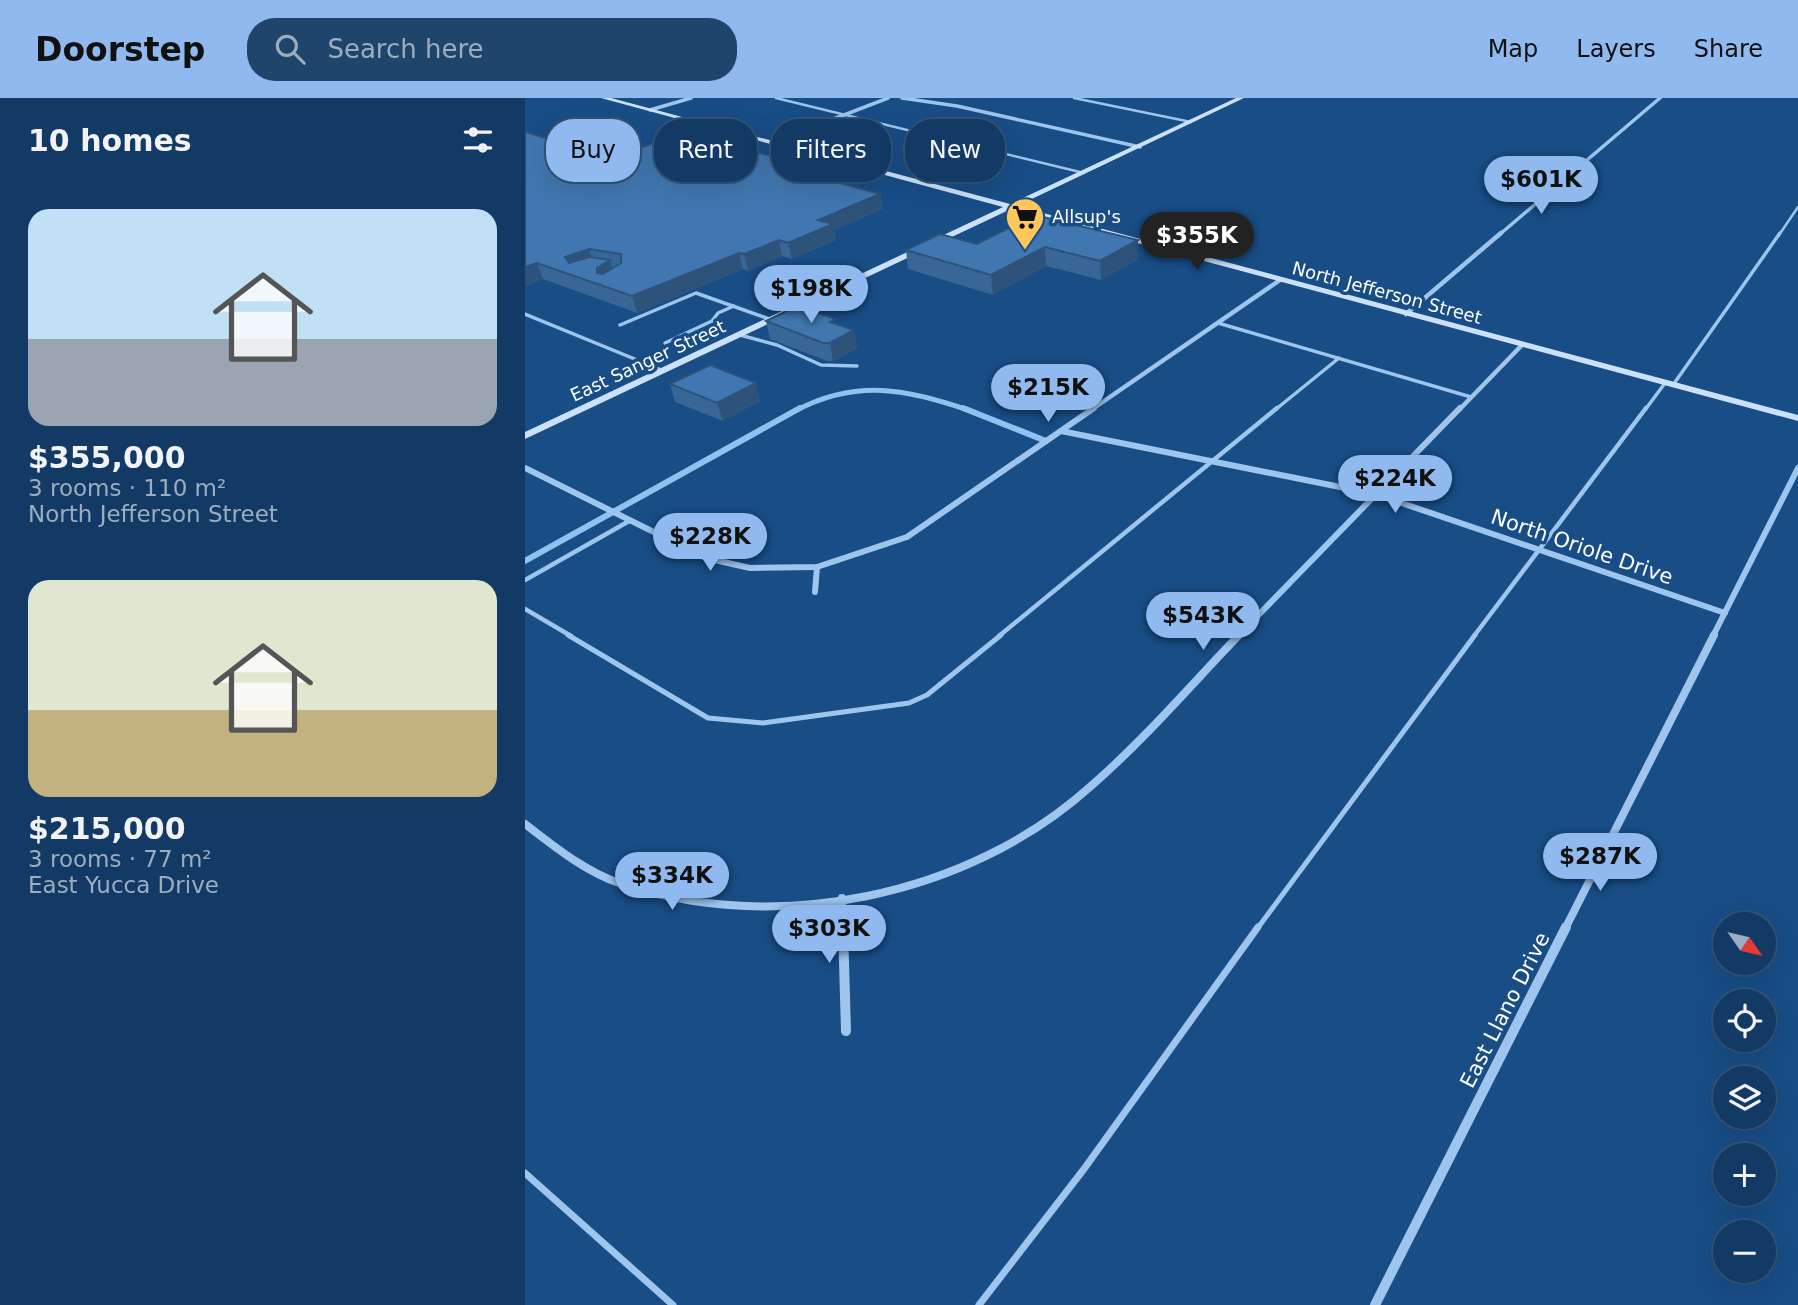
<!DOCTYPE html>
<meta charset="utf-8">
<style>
body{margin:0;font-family:"DejaVu Sans",sans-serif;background:#1f456d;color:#f1f3f6;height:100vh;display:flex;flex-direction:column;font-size:26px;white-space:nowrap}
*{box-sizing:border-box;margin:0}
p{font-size:23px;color:#9cadbf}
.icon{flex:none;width:38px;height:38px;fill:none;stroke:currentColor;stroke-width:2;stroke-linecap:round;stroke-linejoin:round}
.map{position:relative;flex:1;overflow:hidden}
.panel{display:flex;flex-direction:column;background:#123a64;width:525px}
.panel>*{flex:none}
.hud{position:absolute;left:21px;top:21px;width:665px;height:63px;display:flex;gap:14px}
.needle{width:46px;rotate:124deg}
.controls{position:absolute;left:1188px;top:814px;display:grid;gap:14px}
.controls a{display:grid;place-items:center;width:63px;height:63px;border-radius:50%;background:#123a64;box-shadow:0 7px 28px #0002,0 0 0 2px #315478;font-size:35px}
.price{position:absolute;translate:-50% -60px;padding:0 16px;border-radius:24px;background:#90b9f0;color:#111;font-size:23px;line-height:46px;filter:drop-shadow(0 2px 4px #0008)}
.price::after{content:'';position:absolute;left:50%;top:42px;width:21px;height:16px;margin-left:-10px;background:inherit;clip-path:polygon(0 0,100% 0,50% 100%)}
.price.active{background:#222;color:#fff}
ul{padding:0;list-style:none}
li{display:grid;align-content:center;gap:14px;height:371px;padding:0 28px}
li span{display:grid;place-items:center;height:217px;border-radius:21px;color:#555}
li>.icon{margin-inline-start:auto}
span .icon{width:126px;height:126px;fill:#fffc;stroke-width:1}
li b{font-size:30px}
h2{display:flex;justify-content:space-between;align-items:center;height:84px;padding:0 28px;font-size:30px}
.tag{padding:0 24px;border-radius:28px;background:#123a64;box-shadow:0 7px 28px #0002,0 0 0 2px #315478;font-size:24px;line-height:63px}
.tag.active{background:#90b9f0;color:#111}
header{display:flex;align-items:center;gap:42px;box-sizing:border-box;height:98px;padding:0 35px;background:#90b9f0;color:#111}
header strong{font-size:33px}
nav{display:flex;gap:38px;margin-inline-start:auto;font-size:24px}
.search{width:490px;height:63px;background:#1f456d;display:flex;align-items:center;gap:18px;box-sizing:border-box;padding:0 24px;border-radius:28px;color:#9cadbf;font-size:26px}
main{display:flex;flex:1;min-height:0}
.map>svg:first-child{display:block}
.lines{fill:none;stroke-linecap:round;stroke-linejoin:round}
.stream-far1{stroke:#90c1f0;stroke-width:5}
.stream{stroke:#90c1f0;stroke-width:6}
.lane-far4{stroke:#9dc5ed;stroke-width:2.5}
.lane-far3{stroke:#9dc5ed;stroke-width:3.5}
.lane-far2{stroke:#9dc5ed;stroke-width:4.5}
.lane-far1{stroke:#9dc5ed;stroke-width:5}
.lane{stroke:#9dc5ed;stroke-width:7}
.street-far4{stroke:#9dc5ed;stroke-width:3.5}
.street-far3{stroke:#9dc5ed;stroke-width:4.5}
.street-far2{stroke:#9dc5ed;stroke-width:6}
.street-far1{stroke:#9dc5ed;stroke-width:8}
.street{stroke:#9dc5ed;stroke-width:10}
.secondary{fill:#cae1f9;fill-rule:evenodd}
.wall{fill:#376697}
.shaded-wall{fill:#2d537b}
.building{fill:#4077b0;stroke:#2d537b;stroke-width:2;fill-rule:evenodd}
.labels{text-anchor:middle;stroke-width:7;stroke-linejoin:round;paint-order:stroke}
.far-poi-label{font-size:18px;fill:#fff;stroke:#184d86;text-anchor:start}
.far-street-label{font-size:18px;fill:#fff;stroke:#184d86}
.street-label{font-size:21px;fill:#fff;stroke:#184d86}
</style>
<header>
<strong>Doorstep</strong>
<div class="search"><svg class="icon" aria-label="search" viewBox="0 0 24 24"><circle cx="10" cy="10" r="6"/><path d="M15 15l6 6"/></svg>Search here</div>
<nav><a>Map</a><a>Layers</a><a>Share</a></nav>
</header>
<main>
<section class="panel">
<h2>10 homes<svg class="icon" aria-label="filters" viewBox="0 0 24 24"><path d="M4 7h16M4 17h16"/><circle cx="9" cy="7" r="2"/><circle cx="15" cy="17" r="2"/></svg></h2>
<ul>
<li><span style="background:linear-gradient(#bfe0f5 60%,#9aa5b1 0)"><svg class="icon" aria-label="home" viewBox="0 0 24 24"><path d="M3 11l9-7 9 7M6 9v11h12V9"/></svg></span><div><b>$355,000</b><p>3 rooms · 110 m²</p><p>North Jefferson Street</p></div></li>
<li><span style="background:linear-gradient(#dfe7d0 60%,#c2b280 0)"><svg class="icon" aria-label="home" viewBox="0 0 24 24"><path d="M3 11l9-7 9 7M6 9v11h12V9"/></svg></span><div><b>$215,000</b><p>3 rooms · 77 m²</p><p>East Yucca Drive</p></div></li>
</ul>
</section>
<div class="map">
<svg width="1273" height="1207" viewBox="0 0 1273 1207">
<rect width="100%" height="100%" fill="#184d86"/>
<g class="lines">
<path class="stream-far1" d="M272,312C332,281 382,291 443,312"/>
<g class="stream">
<polyline points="438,310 521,343"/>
<polyline points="0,463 275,310"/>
</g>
<g class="lane-far4">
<polyline points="251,0 559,75"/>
<polyline points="549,0 666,24"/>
<polyline points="1254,137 1273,109"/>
</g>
<g class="lane-far3">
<polyline points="0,216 139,273"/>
<polyline points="693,225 946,299"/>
<polyline points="95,227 171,195 247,222"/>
<polyline points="215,237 252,247 296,267 332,268"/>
<polyline points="140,245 187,223 193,215 209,208"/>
<polyline points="1148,287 1255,135"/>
<polyline points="750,312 814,260"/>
<polyline points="1120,312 1140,285"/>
</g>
<g class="lane-far2">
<polyline points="0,482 106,422"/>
<polyline points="0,511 46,538"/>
<polyline points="474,538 752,310"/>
<polyline points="949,538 1121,310"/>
</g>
<g class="lane-far1">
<polyline points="43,537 183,620 238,625 384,605 402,597 476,537"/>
<polyline points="732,831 950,537"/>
</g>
<g class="lane">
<polyline points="0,1075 148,1207"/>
<polyline points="454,1207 559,1071 733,829"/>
</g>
<g class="street-far4">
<polyline points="377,0 432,8 615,49"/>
<polyline points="125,12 166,0"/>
<polyline points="246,45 363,0"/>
<polyline points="974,137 1135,0"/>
</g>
<g class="street-far3">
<polyline points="881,216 976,135"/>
<polyline points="566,312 755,182"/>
<polyline points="934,312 997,247"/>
</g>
<g class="street-far2">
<polyline points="536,333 850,396 1200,515"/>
<polyline points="0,370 181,460 225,470 292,469 382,439 569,310"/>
<polyline points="290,494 292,469"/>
<polyline points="713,538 935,310"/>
<polyline points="1188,538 1273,370"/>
</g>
<g class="street-far1">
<path d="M0,726C29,748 59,773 94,785C250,838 443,799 566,688C619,642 666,587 714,537"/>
<polyline points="317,800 318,831"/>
<polyline points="1040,831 1189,537"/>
</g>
<g class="street">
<polyline points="318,829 321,933"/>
<polyline points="850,1207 1041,829"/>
</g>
<polygon class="secondary" points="76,0 86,0 485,106 711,0 719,0 492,108 1273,317 1273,323 486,111 0,341 0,334 478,109"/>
</g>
<g class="wall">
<polygon points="0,34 86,59 235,55 281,75 355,96 358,111 309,132 311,142 267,161 257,158 223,173 218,171 112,215 18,181 0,188"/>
<polygon points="613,142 613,161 576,182 521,168 468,197 383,171 381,152 452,146"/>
<polygon points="241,223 312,226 333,250 308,263 302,263 245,241"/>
<polygon points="145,286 235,303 198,323 150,304"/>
</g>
<g class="shaded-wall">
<polygon points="233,49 237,63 224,52"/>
<polygon points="279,67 282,82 267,72"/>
<polygon points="355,96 358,111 309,132 311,142 267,161 263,145 293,122"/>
<polygon points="254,142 257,158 223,173 219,156"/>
<polygon points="613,142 613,161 576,182 575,163"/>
<polygon points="520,149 521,168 468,197 466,177"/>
<polygon points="64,151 69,167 46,175 40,159"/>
<polygon points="214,155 218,171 112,215 107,198"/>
<polygon points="85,162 90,178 72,175 72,170"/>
<polygon points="12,165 18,181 0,188 0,169"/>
<polygon points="329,232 333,250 308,263 305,245"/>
<polygon points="231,285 235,303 198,323 192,305"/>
</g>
<g class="building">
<path d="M0,34L86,59L161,35L185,42L195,38L233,49L224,52L279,67L267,72L355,96L293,122L308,126L263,145L254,142L219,156L214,155L107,198L12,165L0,169ZM64,151L96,156V165L78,176L72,175V170L85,162L64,159L44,165L40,159Z"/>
<polygon points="510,117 613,142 575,163 520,149 466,177 381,152 415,136 452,146"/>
<polygon points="272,208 311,221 305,224 329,232 305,245 298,245 241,223"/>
<polygon points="185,267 231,285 192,305 145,286"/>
</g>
<defs>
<g id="supermarket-pin" transform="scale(2.0125)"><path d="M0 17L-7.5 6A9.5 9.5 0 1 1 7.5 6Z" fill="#ffc759" stroke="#184d86"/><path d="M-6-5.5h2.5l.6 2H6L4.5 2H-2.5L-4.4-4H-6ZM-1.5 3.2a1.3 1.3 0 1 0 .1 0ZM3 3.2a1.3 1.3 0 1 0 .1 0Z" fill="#111"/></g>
</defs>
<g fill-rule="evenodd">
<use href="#supermarket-pin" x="500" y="119"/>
</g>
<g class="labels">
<g class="far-poi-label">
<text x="527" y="125">Allsup's</text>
</g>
<g class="far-street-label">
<text transform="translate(862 195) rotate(15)" y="6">North Jefferson Street</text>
<text transform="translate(123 263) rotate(-25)" y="6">East Sanger Street</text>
</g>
<g class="street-label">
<text transform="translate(1057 449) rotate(19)" y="7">North Oriole Drive</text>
<text transform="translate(980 912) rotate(-63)" y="7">East Llano Drive</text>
</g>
</g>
</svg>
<div class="controls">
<a><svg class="needle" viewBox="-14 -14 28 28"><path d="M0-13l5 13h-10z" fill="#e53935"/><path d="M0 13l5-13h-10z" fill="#9cadbf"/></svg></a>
<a><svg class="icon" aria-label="locate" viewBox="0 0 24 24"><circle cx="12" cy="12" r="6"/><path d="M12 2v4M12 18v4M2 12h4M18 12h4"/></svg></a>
<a><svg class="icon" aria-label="layers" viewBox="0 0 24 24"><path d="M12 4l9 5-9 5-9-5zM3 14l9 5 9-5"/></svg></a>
<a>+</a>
<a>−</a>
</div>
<b class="price" style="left:1016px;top:118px">$601K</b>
<b class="price active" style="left:672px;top:174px">$355K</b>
<b class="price" style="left:286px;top:227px">$198K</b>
<b class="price" style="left:523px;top:326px">$215K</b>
<b class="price" style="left:870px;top:417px">$224K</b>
<b class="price" style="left:185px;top:475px">$228K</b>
<b class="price" style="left:678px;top:554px">$543K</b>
<b class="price" style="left:1075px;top:795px">$287K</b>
<b class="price" style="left:147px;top:814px">$334K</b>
<b class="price" style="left:304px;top:867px">$303K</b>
<div class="hud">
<a class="tag active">Buy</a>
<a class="tag">Rent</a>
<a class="tag">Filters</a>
<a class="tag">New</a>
</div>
</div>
</main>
